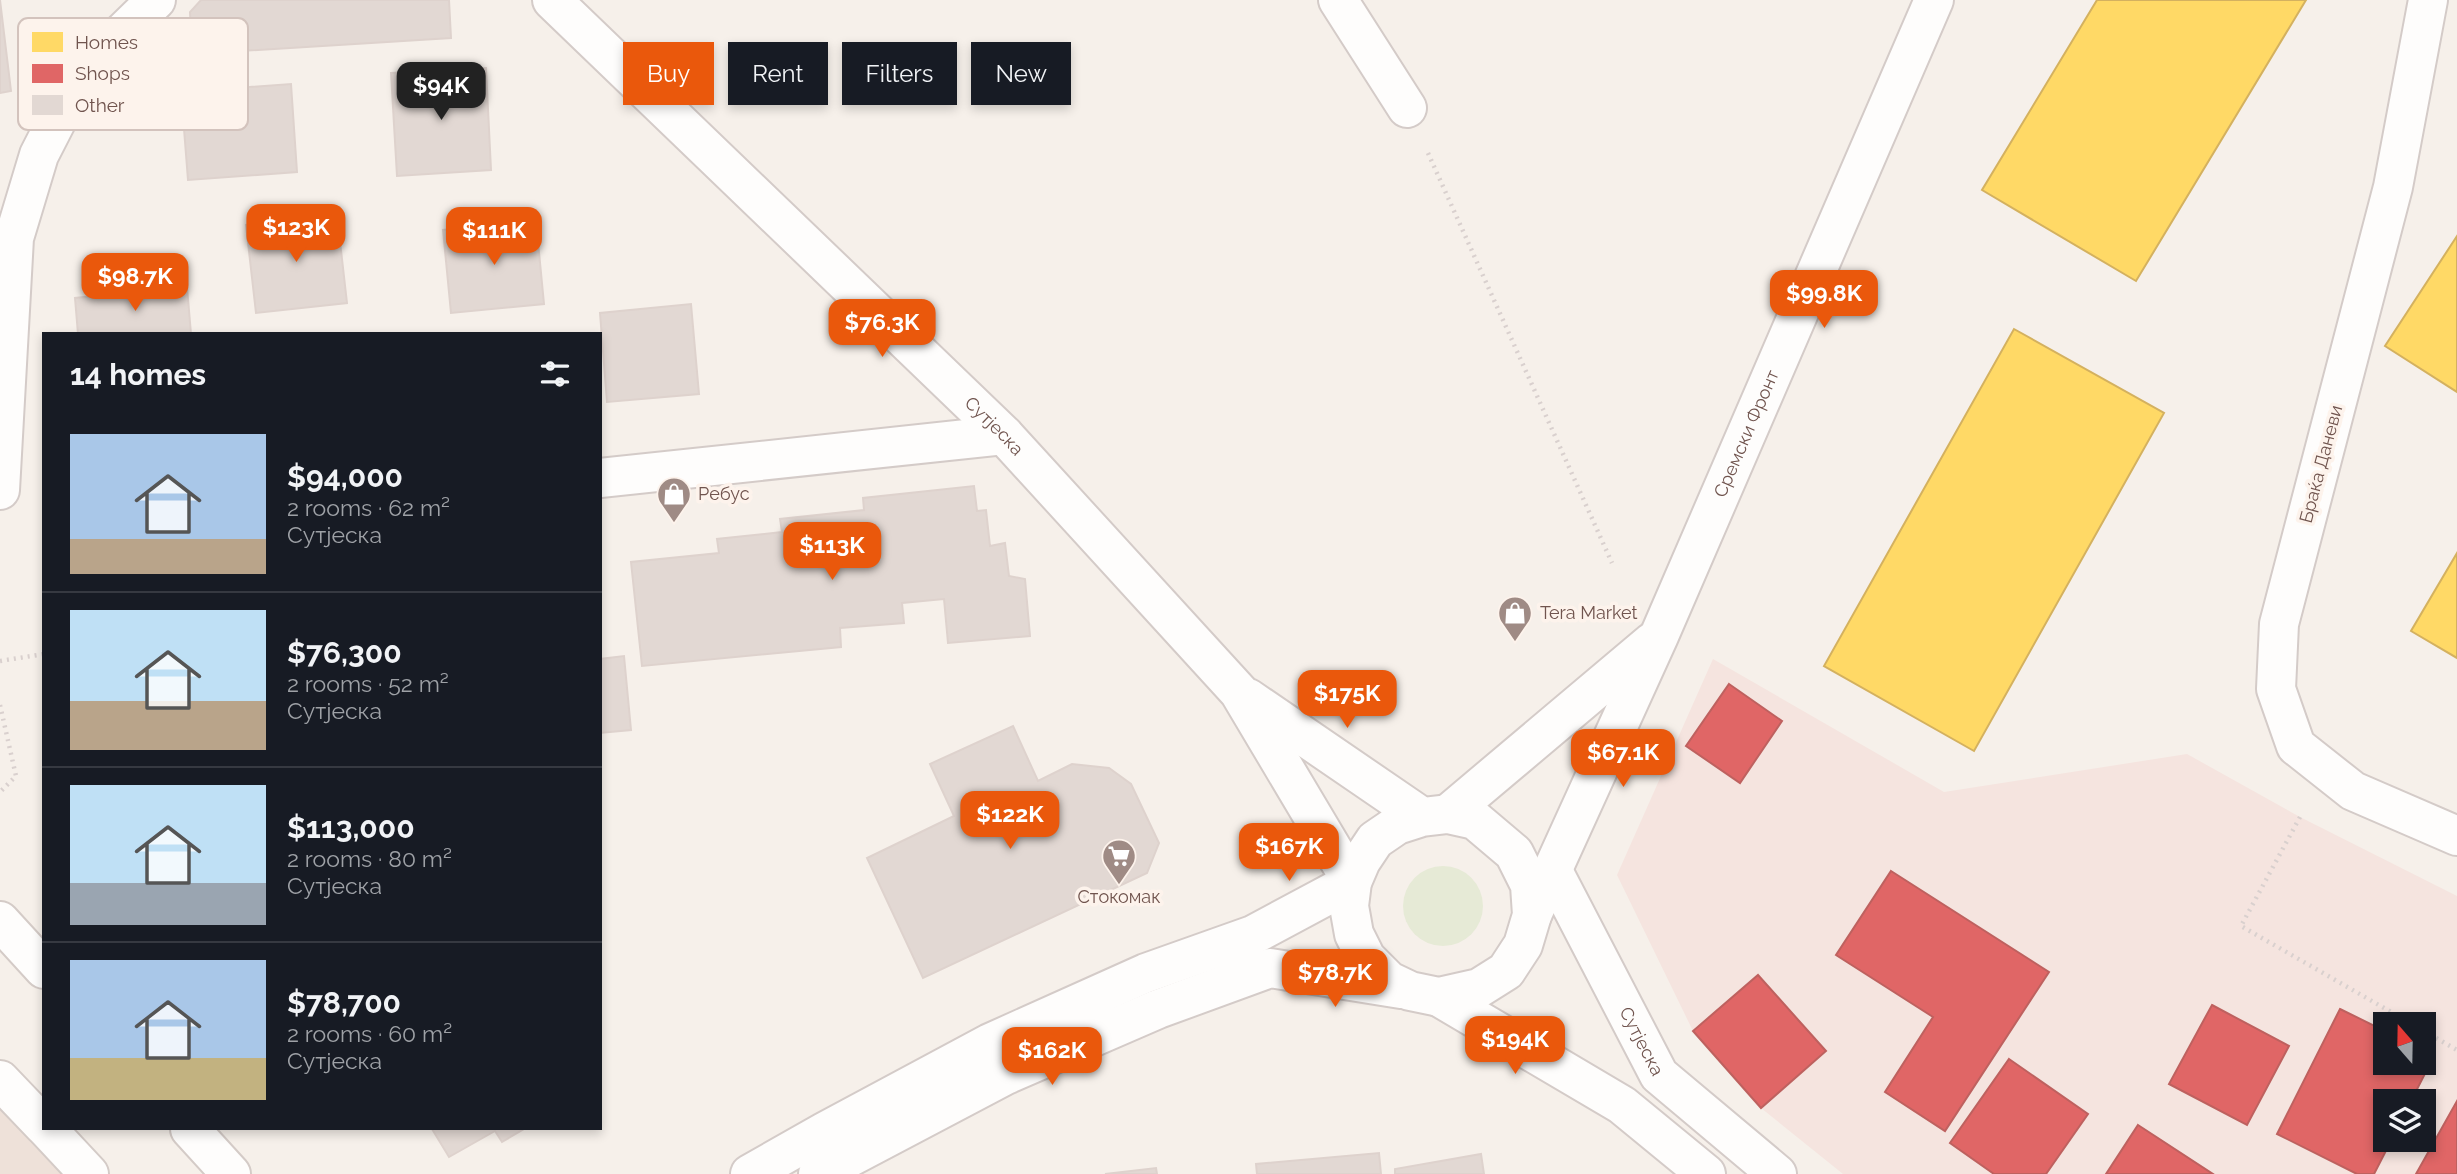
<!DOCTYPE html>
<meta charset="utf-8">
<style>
body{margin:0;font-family:Raleway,sans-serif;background:#20242c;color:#f1f3f6;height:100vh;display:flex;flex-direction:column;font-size:26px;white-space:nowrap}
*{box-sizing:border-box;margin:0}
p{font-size:23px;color:#9ea1a6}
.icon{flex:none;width:38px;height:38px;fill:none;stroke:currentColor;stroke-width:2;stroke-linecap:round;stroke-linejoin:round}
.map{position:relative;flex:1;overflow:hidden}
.side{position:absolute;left:42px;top:332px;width:560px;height:798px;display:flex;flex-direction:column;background:#171b24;border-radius:0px;box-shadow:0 4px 10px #0003}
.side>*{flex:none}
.guide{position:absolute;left:623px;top:42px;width:665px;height:63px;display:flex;gap:14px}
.needle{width:46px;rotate:340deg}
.fabs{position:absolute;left:2373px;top:1012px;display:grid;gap:14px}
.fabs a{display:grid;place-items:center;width:63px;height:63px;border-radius:0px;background:#171b24;box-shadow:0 4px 10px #0003;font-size:35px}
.price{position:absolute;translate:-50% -60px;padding:0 16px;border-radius:14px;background:#ea580c;color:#fff;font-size:23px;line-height:46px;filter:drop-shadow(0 2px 4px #0008)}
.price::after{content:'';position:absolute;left:50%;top:42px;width:21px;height:16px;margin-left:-10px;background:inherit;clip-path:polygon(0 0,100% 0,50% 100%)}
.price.selected{background:#222;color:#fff}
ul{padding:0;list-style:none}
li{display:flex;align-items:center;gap:21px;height:175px;padding:0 28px}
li+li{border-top:2px solid #363941}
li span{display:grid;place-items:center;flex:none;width:196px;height:140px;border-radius:0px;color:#555}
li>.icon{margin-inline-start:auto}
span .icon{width:84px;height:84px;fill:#fffc;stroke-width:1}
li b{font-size:30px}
h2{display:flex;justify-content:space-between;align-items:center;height:84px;padding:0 28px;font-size:30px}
.chip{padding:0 24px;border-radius:0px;background:#171b24;box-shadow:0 4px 10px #0003;font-size:24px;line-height:63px}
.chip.selected{background:#ea580c;color:#fff}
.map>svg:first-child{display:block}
.residential{fill:#eee1d9}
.commercial{fill:#f5e4df;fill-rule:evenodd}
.green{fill:#e6ead6}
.homes{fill:#ffd966;stroke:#d4b15f;stroke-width:2}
.shops{fill:#e06666;stroke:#be615f;stroke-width:2}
.building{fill:#e2d8d3;stroke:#ded2cd;stroke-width:2}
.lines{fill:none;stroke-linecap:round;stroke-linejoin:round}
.minor-casing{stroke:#d4cbc8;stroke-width:42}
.tertiary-casing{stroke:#d4cbc8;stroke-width:42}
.secondary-casing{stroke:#d4cbc7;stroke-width:42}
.path{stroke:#d9d0ce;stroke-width:4.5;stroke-dasharray:2 5;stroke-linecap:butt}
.minor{stroke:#fefdfc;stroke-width:38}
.tertiary{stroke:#fefdfc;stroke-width:38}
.secondary{stroke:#fefdfc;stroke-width:38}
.labels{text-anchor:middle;stroke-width:7;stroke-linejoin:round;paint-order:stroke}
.street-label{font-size:18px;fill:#70544e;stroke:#fdf3ec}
.poi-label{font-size:18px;fill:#70544e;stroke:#fdf3ec;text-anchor:start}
.key{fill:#fdf3ec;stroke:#d3c3bd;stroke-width:2}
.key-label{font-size:19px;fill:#70544e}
</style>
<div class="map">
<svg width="2457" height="1174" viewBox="0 0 2457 1174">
<rect width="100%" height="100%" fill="#f6f0ea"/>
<polygon class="residential" points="0,1080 89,1174 0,1174"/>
<path class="commercial" d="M1713,659L1944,792L2187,754L2300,817L2457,896V1174H1843L1761,1108L1693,1031L1617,875ZM2385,1024H2424V1062H2385ZM2385,1101H2424V1139H2385Z"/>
<circle class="green" cx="1443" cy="906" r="40"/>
<g class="homes">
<polygon points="2097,0 2306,0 2136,281 1982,190"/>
<polygon points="2457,236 2457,392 2385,346"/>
<polygon points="2014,329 2164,413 1974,751 1824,666"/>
<polygon points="2457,553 2457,658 2411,631"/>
</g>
<g class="shops">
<polygon points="1729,684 1782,721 1740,783 1686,746"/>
<polygon points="1891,871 2049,972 1945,1131 1885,1092 1933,1017 1836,955"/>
<polygon points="1758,975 1826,1051 1761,1108 1693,1031"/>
<polygon points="2212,1005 2289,1046 2247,1125 2169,1084"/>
<polygon points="2340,1009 2385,1031 2385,1062 2424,1062 2424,1051 2434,1056 2411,1101 2385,1101 2385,1139 2392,1139 2374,1174 2357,1174 2277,1134"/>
<polygon points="2009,1059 2088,1114 2046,1174 1994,1174 1950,1143"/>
<polygon points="2457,1101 2457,1174 2416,1174"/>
<polygon points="2138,1125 2213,1174 2106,1174"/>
</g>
<g class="building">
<polygon points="0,0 11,91 0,93"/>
<polygon points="201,0 449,0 451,38 192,54 190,12"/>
<polygon points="486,68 491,170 397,176 391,73"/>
<polygon points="291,84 297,172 188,180 183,116 197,115 195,91"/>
<polygon points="337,215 347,303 256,313 246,225"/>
<polygon points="536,221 544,304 451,313 443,230"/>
<polygon points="187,287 191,334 78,334 75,298"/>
<polygon points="691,304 699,394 607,402 600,313"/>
<polygon points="974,486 977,511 986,510 990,546 1005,543 1009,576 1025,579 1030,636 948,643 944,599 902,603 904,623 840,628 841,647 642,666 631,562 719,553 717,539 782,532 780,519 864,510 863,498"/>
<polygon points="624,656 631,730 600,733 600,659"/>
<polygon points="1013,726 1038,781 1072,764 1109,768 1131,784 1159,843 1147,873 923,978 867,858 954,816 930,764"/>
<polygon points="432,1129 524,1129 502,1142 495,1131 449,1157"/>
<polygon points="1379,1153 1381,1174 1257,1174 1256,1164"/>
<polygon points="1481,1154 1484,1174 1395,1174 1395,1169"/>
<polygon points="1156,1168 1157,1174 1105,1174"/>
</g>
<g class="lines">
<g class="minor-casing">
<g id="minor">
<polyline points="1338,0 1407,108"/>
<polyline points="2428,0 2393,187 2279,624 2276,689 2296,746 2353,791 2457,836"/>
<polyline points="600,478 1004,435"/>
<polyline points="0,490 14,238 39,155 81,73 156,0"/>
</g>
</g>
<g class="tertiary-casing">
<g id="tertiary">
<path id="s1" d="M552,0L1004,435L1239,692L1352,882L1253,935L1146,973L990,1043L824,1132L750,1174"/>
<polyline points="1248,698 1422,817 1448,814 1475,820 1514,853 1530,885 1532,915 1523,945 1506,971 1479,988 1439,997 1410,991 1389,981 1366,958 1354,934 1349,906 1352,882 1361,861 1375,840 1397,825 1422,817"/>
<polyline points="1448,814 1652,642"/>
<path id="s2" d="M1553,871L1659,1075L1777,1174"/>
<path id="s3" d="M1532,915L1659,636L1934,0"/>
<polyline points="1439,997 1622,1105 1706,1174"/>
<polyline points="818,1174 1006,1075 1158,1009 1270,968 1401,989"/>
</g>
</g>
<g class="secondary-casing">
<g id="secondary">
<polyline points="0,921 44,969"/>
<polyline points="0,1080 44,1126"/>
<polyline points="47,1129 89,1174"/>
<polyline points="190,1129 231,1174"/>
</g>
</g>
<g class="path">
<polyline points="1428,153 1612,563"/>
<polyline points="0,661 44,654"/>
<polyline points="0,705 16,776 0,792"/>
<polyline points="2300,817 2241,926 2412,1024"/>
<polyline points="2424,1031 2457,1050"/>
</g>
<use href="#minor" class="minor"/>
<use href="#tertiary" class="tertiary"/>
<use href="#secondary" class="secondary"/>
</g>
<defs>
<g id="shop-pin" transform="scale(1.75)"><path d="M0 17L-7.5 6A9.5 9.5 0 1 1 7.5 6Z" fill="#9f8b85" stroke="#fdf3ec"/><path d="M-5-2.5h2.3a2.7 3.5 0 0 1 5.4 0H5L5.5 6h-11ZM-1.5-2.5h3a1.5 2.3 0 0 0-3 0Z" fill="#fff"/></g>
<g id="supermarket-pin" transform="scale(1.75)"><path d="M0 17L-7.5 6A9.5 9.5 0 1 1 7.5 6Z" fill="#9f8b85" stroke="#fdf3ec"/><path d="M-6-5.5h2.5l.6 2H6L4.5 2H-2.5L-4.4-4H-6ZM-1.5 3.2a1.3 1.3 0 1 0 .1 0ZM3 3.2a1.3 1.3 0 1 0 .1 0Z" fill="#fff"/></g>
</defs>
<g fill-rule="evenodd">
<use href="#shop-pin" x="674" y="494"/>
<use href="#shop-pin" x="1515" y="613"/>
<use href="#supermarket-pin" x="1119" y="856"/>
</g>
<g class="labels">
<g class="street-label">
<text dy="6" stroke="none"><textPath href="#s1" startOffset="614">Сутјеска</textPath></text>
<text dy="6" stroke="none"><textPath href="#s3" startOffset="527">Сремски Фронт</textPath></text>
<text transform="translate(2321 464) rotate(-75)" y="6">Браќа Даневи</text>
<text dy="6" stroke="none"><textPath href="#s2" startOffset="192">Сутјеска</textPath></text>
</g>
<g class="poi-label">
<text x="698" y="500">Ребус</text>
<text x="1540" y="619">Tera Market</text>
<text x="1119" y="903" text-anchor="middle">Стокомак</text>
</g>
</g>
<rect x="18" y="18" width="230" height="112" rx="10" class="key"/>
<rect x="32" y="32" width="31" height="20" fill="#ffd966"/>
<rect x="32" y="64" width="31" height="19" fill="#e06666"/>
<rect x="32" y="95" width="31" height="20" fill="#e2d8d3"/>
<g class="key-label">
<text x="75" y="49">Homes</text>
<text x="75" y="80">Shops</text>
<text x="75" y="112">Other</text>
</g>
</svg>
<div class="fabs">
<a><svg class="needle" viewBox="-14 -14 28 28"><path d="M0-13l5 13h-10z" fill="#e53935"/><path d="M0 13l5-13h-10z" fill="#9ea1a6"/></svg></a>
<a><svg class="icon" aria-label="layers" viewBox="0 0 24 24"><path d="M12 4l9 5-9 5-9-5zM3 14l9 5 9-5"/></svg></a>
</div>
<b class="price selected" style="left:441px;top:122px">$94K</b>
<b class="price" style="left:296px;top:264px">$123K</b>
<b class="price" style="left:494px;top:267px">$111K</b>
<b class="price" style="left:135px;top:313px">$98.7K</b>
<b class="price" style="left:1824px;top:330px">$99.8K</b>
<b class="price" style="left:882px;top:359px">$76.3K</b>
<b class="price" style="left:832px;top:582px">$113K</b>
<b class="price" style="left:1347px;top:730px">$175K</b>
<b class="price" style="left:1623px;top:789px">$67.1K</b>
<b class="price" style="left:1010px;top:851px">$122K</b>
<b class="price" style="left:1289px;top:883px">$167K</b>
<b class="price" style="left:1335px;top:1009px">$78.7K</b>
<b class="price" style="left:1515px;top:1076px">$194K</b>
<b class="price" style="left:1052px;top:1087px">$162K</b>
<div class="guide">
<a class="chip selected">Buy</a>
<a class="chip">Rent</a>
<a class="chip">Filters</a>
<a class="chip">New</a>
</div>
<section class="side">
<h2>14 homes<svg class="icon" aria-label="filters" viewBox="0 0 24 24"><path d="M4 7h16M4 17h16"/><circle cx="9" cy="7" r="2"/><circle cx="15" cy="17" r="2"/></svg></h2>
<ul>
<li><span style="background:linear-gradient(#a9c7e8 75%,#b9a48a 0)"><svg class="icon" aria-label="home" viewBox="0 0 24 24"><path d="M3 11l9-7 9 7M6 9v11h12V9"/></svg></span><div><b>$94,000</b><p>2 rooms · 62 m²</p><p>Сутјеска</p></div></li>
<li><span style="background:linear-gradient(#bfe0f5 65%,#b9a48a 0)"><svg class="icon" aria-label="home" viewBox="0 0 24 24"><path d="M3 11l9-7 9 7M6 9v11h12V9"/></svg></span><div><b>$76,300</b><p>2 rooms · 52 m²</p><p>Сутјеска</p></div></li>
<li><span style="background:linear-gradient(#bfe0f5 70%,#9aa5b1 0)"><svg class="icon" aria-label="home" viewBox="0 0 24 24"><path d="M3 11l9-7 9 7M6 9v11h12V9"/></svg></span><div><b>$113,000</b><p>2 rooms · 80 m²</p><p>Сутјеска</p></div></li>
<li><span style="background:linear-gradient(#a9c7e8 70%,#c2b280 0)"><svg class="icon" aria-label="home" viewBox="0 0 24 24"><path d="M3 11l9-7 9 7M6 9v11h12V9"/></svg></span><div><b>$78,700</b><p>2 rooms · 60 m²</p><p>Сутјеска</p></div></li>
</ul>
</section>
</div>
